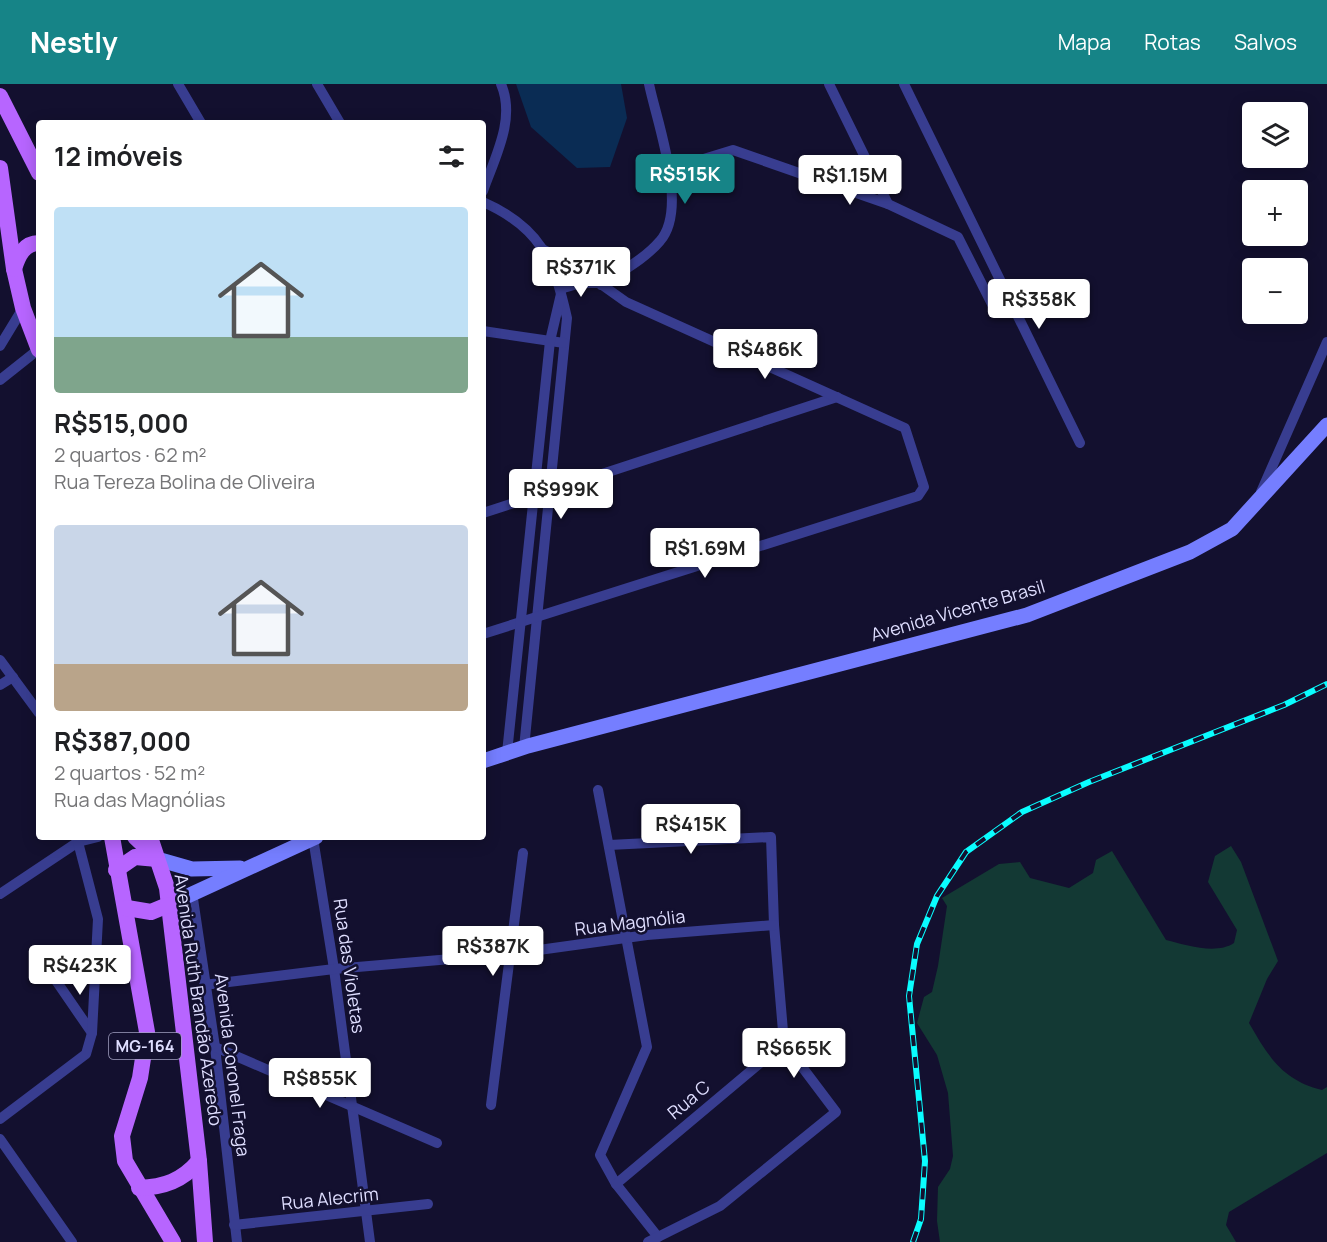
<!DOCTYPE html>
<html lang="pt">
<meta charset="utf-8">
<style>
body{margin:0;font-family:Manrope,sans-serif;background:#f2f2f2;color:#202124;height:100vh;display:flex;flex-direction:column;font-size:22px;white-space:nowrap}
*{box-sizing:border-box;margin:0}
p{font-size:20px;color:#757577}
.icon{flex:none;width:33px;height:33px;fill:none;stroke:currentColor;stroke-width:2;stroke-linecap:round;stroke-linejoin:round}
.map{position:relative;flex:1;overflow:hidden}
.details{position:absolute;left:36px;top:36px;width:450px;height:720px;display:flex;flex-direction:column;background:#fff;border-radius:6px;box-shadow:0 3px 15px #0003}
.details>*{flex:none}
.fabs{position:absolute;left:1242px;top:18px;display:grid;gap:12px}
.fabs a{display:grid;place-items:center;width:66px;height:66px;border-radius:6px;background:#fff;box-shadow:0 3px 15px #0003;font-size:30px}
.price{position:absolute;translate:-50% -51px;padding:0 14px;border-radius:6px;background:#fff;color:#222;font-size:20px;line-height:39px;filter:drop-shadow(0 2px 3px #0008)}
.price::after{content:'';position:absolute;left:50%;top:36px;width:18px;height:14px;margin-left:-9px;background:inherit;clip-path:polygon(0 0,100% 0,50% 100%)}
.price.current{background:#168487;color:#fff}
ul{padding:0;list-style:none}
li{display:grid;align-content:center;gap:12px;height:318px;padding:0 18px}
li span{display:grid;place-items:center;height:186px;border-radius:6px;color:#555}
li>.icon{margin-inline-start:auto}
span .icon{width:108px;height:108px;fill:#fffc;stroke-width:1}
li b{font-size:26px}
h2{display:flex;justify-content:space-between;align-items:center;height:72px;padding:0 18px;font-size:26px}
header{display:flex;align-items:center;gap:36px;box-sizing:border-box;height:84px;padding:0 30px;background:#168487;color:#fff}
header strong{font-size:28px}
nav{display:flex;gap:33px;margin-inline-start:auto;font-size:21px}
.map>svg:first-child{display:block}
.green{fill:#133934}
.water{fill:#0a2c54}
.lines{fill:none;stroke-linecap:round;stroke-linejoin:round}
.street{stroke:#383d90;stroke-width:10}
.secondary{stroke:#757eff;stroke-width:15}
.primary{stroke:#b765ff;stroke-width:16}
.rail-casing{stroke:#0afdff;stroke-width:6}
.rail{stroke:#13102f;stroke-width:4;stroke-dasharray:11;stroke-linecap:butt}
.labels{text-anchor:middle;stroke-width:5;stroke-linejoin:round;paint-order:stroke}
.shield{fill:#13102f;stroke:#a2a0c1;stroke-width:1.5}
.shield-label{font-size:16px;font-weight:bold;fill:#dfdeff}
.street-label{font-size:18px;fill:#dfdeff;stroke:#13102f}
</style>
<header>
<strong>Nestly</strong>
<nav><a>Mapa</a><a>Rotas</a><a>Salvos</a></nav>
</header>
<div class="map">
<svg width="1327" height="1158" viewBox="0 0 1327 1158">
<rect width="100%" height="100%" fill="#13102f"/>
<path class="green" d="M1231,762L1241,778L1278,877L1267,895L1249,939C1268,972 1282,996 1322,1006L1327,1003V1069L1229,1128L1226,1141L1236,1158H940L937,1137L938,1103L950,1085L953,1072L948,1009L937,971L917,939L924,913L932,908L938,882L947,822L942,814L999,780L1020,778L1030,794L1069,804L1093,789L1096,776L1112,767L1166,856C1186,861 1216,871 1234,859L1237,846L1208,798L1215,772Z"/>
<polygon class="water" points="516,0 621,0 627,34 610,83 577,84 531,43"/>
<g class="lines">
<g class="street">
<polyline points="178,0 201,39"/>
<polyline points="317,0 340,39"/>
<polyline points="829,0 888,120"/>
<polyline points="904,0 1080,359"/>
<polyline points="671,85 733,66 888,120 958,153 996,228"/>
<path d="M483,107C495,73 516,35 501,0"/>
<path d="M483,118C540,143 554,176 567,234L524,664"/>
<path d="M601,201C620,188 645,175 660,157C689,124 657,39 649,0"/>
<polyline points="560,205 581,199 598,199"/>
<polyline points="483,247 564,259"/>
<polyline points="0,262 23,224"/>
<polyline points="0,296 39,265"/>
<polyline points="1261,408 1327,258"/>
<polyline points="483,429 837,313"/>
<polyline points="483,550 918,412 924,403 905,344 626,218 574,181 544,166"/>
<polyline points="0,576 39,629"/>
<polyline points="0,601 13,593"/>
<polyline points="507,669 550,257 561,210"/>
<polyline points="598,706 647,963 600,1071 616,1100 658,1153"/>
<polyline points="313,754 334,885 370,1158"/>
<polyline points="609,761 771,753 774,841 784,959 836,1028 720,1122 648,1158"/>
<polyline points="192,808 215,963 237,1158"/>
<polyline points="0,810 78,758 98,753"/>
<polyline points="48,885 92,949"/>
<polyline points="204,901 334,885 510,870 647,851 774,841"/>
<polyline points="215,963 437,1059"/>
<polyline points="491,1021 523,769"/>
<polyline points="0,1035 86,970 92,949 98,835 78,758"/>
<polyline points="0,1055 72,1158"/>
<polyline points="616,1100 784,959"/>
<polyline points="234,1141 428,1120"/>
</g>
<g class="secondary">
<polyline points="483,677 528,662 1027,531 1190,468 1232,445 1327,341"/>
<polyline points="157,775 192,785 240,784"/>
<polyline points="168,821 316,753"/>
</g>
<g class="primary">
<polyline points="0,12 39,89"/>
<polyline points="0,84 14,185 23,224 39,266"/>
<path d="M14,185C18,172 24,159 39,159"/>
<polyline points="112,753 147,948 140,994 122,1052 125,1077 173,1158"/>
<polyline points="135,753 155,772"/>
<polyline points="150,753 167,804 199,1077 205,1158"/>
<polyline points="116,786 135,773 157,775"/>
<polyline points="127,824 151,828 168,821"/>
<path d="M139,1104C164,1103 182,1097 199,1077"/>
</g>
<g class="rail-casing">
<polyline id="rail" points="913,1158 921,1135 925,1077 909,912 917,860 937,812 966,768 1022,728 1089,698 1284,621 1327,600"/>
</g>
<use href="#rail" class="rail"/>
</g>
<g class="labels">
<rect class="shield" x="109" y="949" width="72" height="26" rx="4.5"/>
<g class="shield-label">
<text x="145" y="968">MG-164</text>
</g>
<g class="street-label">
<text transform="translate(958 527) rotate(-16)" y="6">Avenida Vicente Brasil</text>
<text transform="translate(630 839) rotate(-7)" y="6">Rua Magnólia</text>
<text transform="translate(349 882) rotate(82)" y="6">Rua das Violetas</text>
<text transform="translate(198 916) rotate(82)" y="6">Avenida Ruth Brandão Azeredo</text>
<text transform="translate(232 981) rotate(83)" y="6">Avenida Coronel Fraga</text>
<text transform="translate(689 1016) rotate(-40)" y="6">Rua C</text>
<text transform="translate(330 1115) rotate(-6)" y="6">Rua Alecrim</text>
</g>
</g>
</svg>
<div class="fabs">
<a><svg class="icon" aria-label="layers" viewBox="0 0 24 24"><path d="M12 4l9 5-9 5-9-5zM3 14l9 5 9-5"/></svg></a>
<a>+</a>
<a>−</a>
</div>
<b class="price current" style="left:685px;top:121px">R$515K</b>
<b class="price" style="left:850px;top:122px">R$1.15M</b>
<b class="price" style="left:581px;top:214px">R$371K</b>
<b class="price" style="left:1039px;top:246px">R$358K</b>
<b class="price" style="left:765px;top:296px">R$486K</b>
<b class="price" style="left:561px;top:436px">R$999K</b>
<b class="price" style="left:705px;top:495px">R$1.69M</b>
<b class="price" style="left:691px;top:771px">R$415K</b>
<b class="price" style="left:493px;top:893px">R$387K</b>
<b class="price" style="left:80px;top:912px">R$423K</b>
<b class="price" style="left:794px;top:995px">R$665K</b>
<b class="price" style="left:320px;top:1025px">R$855K</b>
<section class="details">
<h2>12 imóveis<svg class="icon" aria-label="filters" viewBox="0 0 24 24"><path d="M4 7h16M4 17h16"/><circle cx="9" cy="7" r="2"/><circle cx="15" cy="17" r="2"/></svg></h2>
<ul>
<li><span style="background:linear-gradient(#bfe0f5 70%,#7fa58c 0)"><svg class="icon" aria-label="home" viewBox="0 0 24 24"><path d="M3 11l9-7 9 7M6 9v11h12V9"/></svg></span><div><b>R$515,000</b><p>2 quartos · 62 m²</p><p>Rua Tereza Bolina de Oliveira</p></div></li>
<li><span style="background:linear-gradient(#c9d6e8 75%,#b9a48a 0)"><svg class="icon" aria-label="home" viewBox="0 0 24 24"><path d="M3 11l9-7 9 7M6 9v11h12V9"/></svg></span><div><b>R$387,000</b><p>2 quartos · 52 m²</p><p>Rua das Magnólias</p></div></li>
</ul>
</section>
</div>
